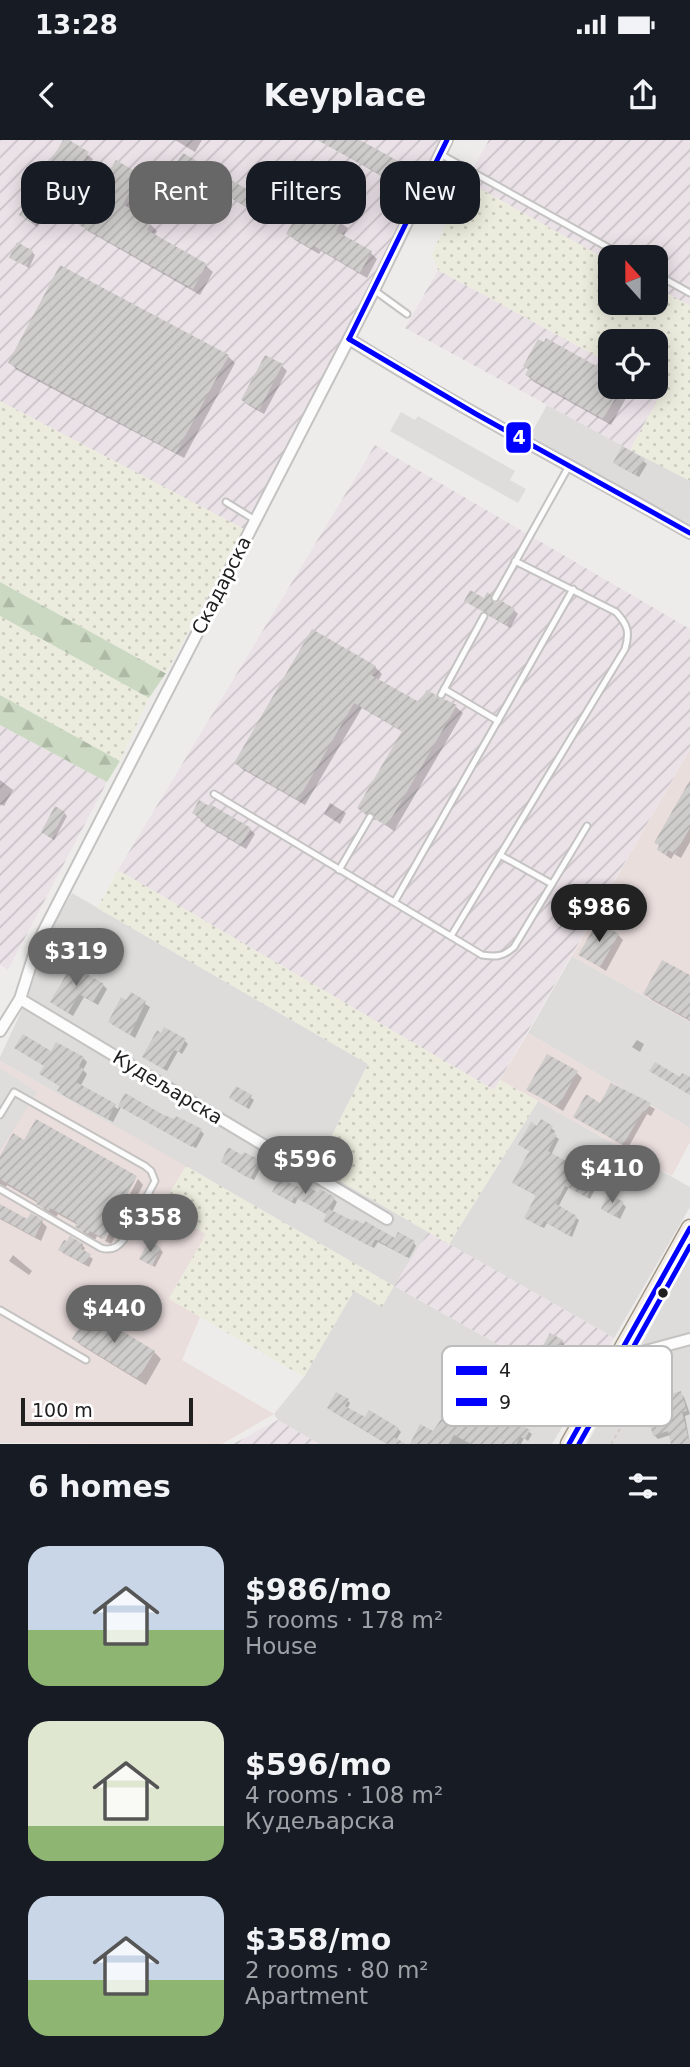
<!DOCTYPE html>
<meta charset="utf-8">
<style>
body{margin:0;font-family:"DejaVu Sans",sans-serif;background:#20242c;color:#f1f3f6;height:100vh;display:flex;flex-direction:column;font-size:26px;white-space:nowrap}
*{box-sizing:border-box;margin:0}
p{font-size:23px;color:#9ea1a6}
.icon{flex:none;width:38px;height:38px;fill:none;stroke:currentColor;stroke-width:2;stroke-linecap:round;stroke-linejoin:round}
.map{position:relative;height:1304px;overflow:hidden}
.details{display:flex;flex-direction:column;background:#171b24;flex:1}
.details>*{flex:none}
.banner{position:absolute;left:21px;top:21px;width:649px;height:63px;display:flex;gap:14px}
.needle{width:46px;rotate:339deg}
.controls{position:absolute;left:598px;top:105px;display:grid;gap:14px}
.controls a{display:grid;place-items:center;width:70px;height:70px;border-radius:14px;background:#171b24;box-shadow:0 4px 18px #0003;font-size:35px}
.scale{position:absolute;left:21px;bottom:18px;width:172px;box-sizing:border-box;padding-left:7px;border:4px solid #202020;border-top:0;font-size:19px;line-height:24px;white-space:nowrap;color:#202020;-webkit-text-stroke:5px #fff;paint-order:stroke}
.price{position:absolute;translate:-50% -60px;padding:0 16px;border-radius:24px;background:#686767;color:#fff;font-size:23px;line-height:46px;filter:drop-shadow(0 2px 4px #0008)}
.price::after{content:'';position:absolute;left:50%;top:42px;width:21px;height:16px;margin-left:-10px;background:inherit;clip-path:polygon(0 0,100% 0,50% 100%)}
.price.selected{background:#222;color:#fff}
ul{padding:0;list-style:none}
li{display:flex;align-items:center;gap:21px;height:175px;padding:0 28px}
li span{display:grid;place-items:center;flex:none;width:196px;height:140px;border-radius:21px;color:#555}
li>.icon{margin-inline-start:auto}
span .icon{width:84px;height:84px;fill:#fffc;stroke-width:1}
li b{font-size:30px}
h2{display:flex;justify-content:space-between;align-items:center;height:84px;padding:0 28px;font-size:30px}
.pill{padding:0 24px;border-radius:21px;background:#171b24;box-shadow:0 4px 18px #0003;font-size:24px;line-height:63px}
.pill.selected{background:#686767;color:#fff}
.status{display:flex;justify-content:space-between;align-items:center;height:49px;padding:0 35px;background:#171b24;direction:ltr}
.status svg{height:19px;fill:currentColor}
header{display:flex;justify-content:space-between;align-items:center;height:91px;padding:0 28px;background:#171b24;font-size:32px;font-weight:700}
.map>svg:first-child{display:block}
.residential{fill:#dddcdb}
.commercial{fill:#eadedd}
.industrial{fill:url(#industrial-furrows)}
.farmland{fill:url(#farmland-dots)}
.forest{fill:url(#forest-firs)}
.parking{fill:#dedddc}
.shadow{fill:#0003}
.building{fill:url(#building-hatch)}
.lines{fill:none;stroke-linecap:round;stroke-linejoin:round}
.lane-casing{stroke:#c4c3c2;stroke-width:9}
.street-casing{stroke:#c4c3c2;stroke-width:14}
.primary-casing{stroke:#a29888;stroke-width:19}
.path{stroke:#d6cac9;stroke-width:2;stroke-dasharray:3.5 3.5;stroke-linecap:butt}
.lane{stroke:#fcfcfc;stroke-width:5}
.street{stroke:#fcfcfc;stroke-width:10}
.primary{stroke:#f1ece7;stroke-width:16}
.bus-1-casing{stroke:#fff;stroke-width:10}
.bus-2-casing{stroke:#fff;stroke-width:10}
.bus-1{stroke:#00f;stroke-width:5}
.bus-2{stroke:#00f;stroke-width:5}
.bus-dot{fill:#202020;stroke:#fff;stroke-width:2.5}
.labels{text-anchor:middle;stroke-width:6;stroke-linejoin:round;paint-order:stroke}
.street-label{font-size:19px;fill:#202020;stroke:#fff}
.key{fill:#fff;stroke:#bcbcbc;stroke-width:2}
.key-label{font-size:19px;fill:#202020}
.line-badge{stroke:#fff;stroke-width:2.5}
.badge-label{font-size:19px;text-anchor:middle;font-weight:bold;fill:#fff}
</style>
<div class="status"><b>13:28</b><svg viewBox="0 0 49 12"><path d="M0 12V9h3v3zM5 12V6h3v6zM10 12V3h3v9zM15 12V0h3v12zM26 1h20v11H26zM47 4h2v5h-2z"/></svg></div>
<header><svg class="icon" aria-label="back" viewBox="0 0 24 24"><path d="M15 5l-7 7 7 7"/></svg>Keyplace<svg class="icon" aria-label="share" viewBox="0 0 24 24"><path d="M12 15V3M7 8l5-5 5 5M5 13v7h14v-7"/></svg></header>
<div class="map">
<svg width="690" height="1304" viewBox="0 0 690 1304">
<defs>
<pattern id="industrial-furrows" width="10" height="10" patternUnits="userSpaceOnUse" patternTransform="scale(1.75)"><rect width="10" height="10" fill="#ebe2e8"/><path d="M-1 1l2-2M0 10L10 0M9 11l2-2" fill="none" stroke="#c9c2c7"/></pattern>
<pattern id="farmland-dots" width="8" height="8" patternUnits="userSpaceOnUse" patternTransform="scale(1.75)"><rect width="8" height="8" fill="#ececde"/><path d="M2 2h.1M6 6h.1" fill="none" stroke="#cacabe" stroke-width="1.8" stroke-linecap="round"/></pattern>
<pattern id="forest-firs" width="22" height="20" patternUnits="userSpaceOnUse" patternTransform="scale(1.75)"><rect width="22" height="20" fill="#cbd9c2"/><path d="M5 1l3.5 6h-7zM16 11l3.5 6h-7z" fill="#aebaa6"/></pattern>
<pattern id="building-hatch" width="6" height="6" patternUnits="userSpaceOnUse" patternTransform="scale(1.75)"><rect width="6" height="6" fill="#cfcdcb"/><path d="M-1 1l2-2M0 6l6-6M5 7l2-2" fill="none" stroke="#b1b0ae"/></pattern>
</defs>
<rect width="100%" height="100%" fill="#eeecea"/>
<g class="residential">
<polygon points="547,265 690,341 690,386 530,296"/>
<polygon points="72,753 368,924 316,1027 428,1092 394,1146 583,1252 552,1304 319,1304 278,1280 274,1274 304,1237 354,1150 394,1146 0,921 0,917 27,859 50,791"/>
<polygon points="572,816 690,882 690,988 528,893"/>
<polygon points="538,961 690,1047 690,1067 614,1198 449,1104"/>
<polygon points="690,1116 690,1304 587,1304"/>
</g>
<g class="commercial">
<polygon points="690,609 690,882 572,816"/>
<polygon points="528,893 690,988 690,1002 672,1036 500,940"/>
<polygon points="0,921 186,1026 162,1067 207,1094 169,1158 200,1177 182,1220 274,1274 222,1304 0,1303"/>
</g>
<g class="industrial">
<polygon points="0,0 447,0 244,389 0,261"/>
<polygon points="489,0 690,0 690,166 656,147 656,117 611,117 611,122 466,41"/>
<polygon points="438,130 611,224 611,247 652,247 662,252 630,310 405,188"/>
<polygon points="375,305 690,489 690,609 494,950 118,730"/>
<polygon points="0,585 107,642 8,830 0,825"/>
<polygon points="428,1092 614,1198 583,1252 394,1146"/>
<polygon points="278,1280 319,1304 233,1304"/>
</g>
<g class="farmland">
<polygon points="466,41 611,122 611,163 656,163 656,147 690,166 690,341 630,310 662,252 652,247 656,247 656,201 611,201 611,224 438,130 432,114"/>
<polygon points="0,261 244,389 166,533 0,442"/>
<polygon points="0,476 149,558 120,621 0,555"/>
<polygon points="118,730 494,950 500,940 538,961 449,1104 316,1027 368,924 97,768"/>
<polygon points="186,1026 394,1146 382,1167 354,1151 304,1237 169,1159 206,1094 161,1068"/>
</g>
<g class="forest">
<polygon points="0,442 165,533 166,533 149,558 0,476"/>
<polygon points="0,555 120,621 107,642 0,585"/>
</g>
<g class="parking">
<polygon points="401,272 415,280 418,276 515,331 510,340 526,349 518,363 390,291"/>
<polygon points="0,928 37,952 0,1011"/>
</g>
<g class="shadow">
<polygon points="65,0 93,19 60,76 48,68 37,87 21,75"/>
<polygon points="175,0 202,0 195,12"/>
<polygon points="319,0 357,0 404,29 395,44"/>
<polygon points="116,22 139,35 146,42 130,70 143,77 157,91 155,95 206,126 213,132 200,155 88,91 81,84"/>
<polygon points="181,28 265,61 268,64 261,76"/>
<polygon points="320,35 326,40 310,68 288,54"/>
<polygon points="329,75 348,88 343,97 371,113 377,119 367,138 321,111 319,114 295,100 289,94 325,81"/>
<polygon points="32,112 35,115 29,128 15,120"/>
<polygon points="228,216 235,223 184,318 17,230 10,223"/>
<polygon points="282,226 287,231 264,274 248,265 243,260"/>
<polygon points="527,235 611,247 626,247 630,251 611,285 534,242"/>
<polygon points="643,321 647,324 639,337 618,325"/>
<polygon points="490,456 495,466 514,470 518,474 510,488 466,461 484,460"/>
<polygon points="375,527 382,534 378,541 419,565 444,561 456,567 463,573 394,691 377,679 374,680 366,675 359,668 403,592 362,568 305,665 242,629 236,623"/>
<polygon points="0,640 13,650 4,666 0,664"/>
<polygon points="690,643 690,702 681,718 674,714 671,719 659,710"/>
<polygon points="330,663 346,673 340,684 324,674"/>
<polygon points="64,673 67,676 54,700 46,695 43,692"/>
<polygon points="194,673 250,689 255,694 246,709 207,686"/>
<polygon points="618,795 623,800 606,831 581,815"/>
<polygon points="68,835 103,845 107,849 98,865 84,857 73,876 57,866 53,862"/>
<polygon points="690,837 690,881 652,860 645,854"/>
<polygon points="131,855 150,867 135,898 110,882"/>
<polygon points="637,900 644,904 640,912 632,907"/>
<polygon points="185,901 188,904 182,914 178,911 167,931 144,917"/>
<polygon points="52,913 83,918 87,922 83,930 87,934 80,947 118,969 126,956 174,982 201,991 204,994 196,1008 121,967 113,982 63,955 59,951 61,947 41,934"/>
<polygon points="577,933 582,938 563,971 529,950"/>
<polygon points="612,945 655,969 651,976 647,974 628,1008 575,976 601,965"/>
<polygon points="237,948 254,960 249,969 235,961"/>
<polygon points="542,981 555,991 553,995 559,999 551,1015 566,1024 571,1023 577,1014 595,1025 584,1042 595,1049 590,1059 569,1047 558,1067 579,1080 572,1097 547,1083 544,1088 529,1080 537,1056 517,1045"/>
<polygon points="25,1002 135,1037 102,1099 97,1096 95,1100 84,1093 78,1085 58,1074 56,1077 45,1070 38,1063 7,1045 6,1047 0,1044 0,1020"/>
<polygon points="243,1017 259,1021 262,1025 254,1040 223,1022"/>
<polygon points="138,1039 143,1045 111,1104 105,1101"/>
<polygon points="274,1052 308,1054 334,1059 337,1062 332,1072 395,1100 414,1103 416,1106 409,1118 378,1102 374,1108 328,1083 328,1075 298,1058 295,1064"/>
<polygon points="623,1064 626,1067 620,1079 603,1069"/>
<polygon points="0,1066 28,1081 42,1082 47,1087 41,1101 0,1079"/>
<polygon points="82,1105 85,1108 83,1112 93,1119 89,1127 63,1113"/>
<polygon points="160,1109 163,1112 155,1127 141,1119"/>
<polygon points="13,1115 32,1131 29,1135 9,1121"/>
<polygon points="74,1199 154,1212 161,1219 146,1245 82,1206"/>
<polygon points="562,1201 564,1204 549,1229 559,1235 547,1257 544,1255 535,1270 529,1267 518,1285 532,1294 528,1301 524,1298 521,1304 412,1304 470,1271 497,1242 500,1245 494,1254 512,1264 531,1242 540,1225 541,1213"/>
<polygon points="650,1252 655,1260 680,1253 684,1257 690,1274 685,1276 690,1304 673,1304 670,1295 658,1299 654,1295"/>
<polygon points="348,1261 350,1263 347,1269 365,1280 398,1289 401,1292 396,1300 403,1304 387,1304 332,1271"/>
</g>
<g class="building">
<polygon points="63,0 69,0 89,12 55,72 42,64 31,83 19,75"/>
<polygon points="317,0 360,0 400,22 390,40"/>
<polygon points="183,13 266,60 258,74 175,25"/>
<polygon points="116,20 140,34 123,64 151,83 147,90 207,124 193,149 79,85"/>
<polygon points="304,23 322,33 304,64 286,54"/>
<polygon points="300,70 318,80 320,76 324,79 328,72 342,80 336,91 372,111 360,133 314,106 312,109 286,94"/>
<polygon points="17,102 33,111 26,126 9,118"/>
<polygon points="60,125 229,215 176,313 8,223"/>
<polygon points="546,198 611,234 611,247 622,247 603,279 525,235 528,229 523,226 538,199 544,202"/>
<polygon points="265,215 283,224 259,270 241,260"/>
<polygon points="622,306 645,319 635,335 613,323"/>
<polygon points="470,450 484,458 487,452 491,455 492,462 496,463 500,460 515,469 506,485 489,476 487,472 482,471 464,461"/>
<polygon points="312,489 376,526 371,535 419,562 427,550 436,555 439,560 444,559 457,565 387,686 375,679 372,672 366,674 357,668 402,591 354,563 298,660 234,623"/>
<polygon points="690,640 690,688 675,714 668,710 666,715 657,710 659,705 654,703"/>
<polygon points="199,660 209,666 210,664 251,688 241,705 200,681 202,679 192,673"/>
<polygon points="55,666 65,672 51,698 41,692"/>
<polygon points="598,781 619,794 600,827 578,815"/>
<polygon points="662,820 690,835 690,880 643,854"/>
<polygon points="68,823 104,844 93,862 79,854 68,873 50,862 66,835 63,832"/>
<polygon points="131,852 146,861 130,895 108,882 121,857 126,860"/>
<polygon points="164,887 186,899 179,912 174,910 163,929 142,917 157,890 161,893"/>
<polygon points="23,894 51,911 56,902 84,917 79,926 84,929 76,942 116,964 108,979 57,951 60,946 39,934 44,926 14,908"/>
<polygon points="547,914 578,931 558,967 526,950"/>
<polygon points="655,922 680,937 682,933 690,937 690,955 649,931"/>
<polygon points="611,943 651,963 646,973 643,971 623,1005 573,977 586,954 600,963"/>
<polygon points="236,946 252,955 246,967 229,958"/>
<polygon points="125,953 162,974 174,979 176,976 202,989 192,1007 118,966"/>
<polygon points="36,979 137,1036 104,1099 90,1091 88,1094 75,1087 77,1083 50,1068 49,1071 36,1064 37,1061 0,1039 0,1016 13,993 24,1000"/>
<polygon points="541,979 553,986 550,991 557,995 548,1011 566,1021 567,1019 571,1021 576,1011 593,1020 582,1038 593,1044 587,1057 565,1046 556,1064 577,1076 569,1096 544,1081 541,1087 524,1078 536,1055 512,1043 529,1011 518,1005 531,982 537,986"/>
<polygon points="228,1007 242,1015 244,1012 260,1020 250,1039 221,1022"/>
<polygon points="279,1039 285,1043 286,1041 307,1051 309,1048 318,1052 320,1049 335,1057 327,1074 294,1057 292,1062 272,1052"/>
<polygon points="608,1054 624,1062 616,1077 601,1069"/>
<polygon points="0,1064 27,1079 31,1073 43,1080 35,1097 0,1078"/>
<polygon points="329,1069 353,1081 354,1079 364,1084 365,1081 395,1098 398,1092 415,1101 406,1117 377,1100 375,1100 371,1107 323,1081"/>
<polygon points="70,1096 83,1104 81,1109 91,1114 85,1125 58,1110 64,1100 67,1101"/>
<polygon points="149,1101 161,1108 152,1126 139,1119"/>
<polygon points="89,1171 155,1211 138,1239 72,1199"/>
<polygon points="550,1193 563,1200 547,1226 557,1231 544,1255 541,1254 532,1269 526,1265 516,1282 530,1290 525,1299 520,1297 516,1304 471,1304 454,1295 449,1304 410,1304 420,1284 433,1291 455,1259 469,1268 488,1234 498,1240 492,1250 511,1261 521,1245 498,1231 502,1223 530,1240 539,1224 528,1218 534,1207 540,1211"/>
<polygon points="651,1250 653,1259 681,1251 687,1271 682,1272 690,1304 671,1304 668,1291 653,1296 642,1253"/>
<polygon points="336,1252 349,1259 345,1266 365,1277 369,1270 399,1288 394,1297 406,1304 387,1304 327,1268"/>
</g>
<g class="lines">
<g class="lane-casing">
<g id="lane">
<polyline points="440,14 625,117"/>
<polyline points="656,134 690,153"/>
<polyline points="374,150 407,174"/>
<polyline points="226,362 255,380"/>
<polyline points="495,458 569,326"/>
<polyline points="444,549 498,581"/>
<polyline points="441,555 484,476"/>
<path d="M214,654L482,815C496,817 503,817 514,807L587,686"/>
<polyline points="500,715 552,744"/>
<polyline points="339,730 370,677"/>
<polyline points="395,761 573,449"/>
<path d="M451,796L625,509C630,492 628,485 616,472L515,421"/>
<path d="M0,975L14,952L145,1026L151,1031L155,1041L124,1099C118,1108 111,1111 101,1108L0,1049"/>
<polyline points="0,1170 86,1220"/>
</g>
</g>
<g class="street-casing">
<g id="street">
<path d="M349,199C460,269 577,328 690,393"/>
<polyline points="20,859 387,1079"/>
<polyline points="0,891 20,859 38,802 374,150 447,0"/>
<polyline points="620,1210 642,1212 690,1199"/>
</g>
</g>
<g class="primary-casing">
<polyline id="primary" points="569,1304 690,1088"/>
</g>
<polyline class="path" points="611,1304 662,1218"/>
<use href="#lane" class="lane"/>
<use href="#street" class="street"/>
<use href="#primary" class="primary"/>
<g class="bus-1-casing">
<g id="bus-1">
<polyline points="349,199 476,274 690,393"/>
<polyline points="349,199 447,0"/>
<polyline points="569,1304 690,1088"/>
</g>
</g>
<g class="bus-2-casing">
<polyline id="bus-2" points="579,1304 690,1106"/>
</g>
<use href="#bus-1" class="bus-1"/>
<use href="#bus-2" class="bus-2"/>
</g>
<circle class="bus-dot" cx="663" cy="1153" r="6"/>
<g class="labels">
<g class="street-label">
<text transform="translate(221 445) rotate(-63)" y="7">Скадарска</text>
<text transform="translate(168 947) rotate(31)" y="7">Кудељарска</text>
</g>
</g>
<rect x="442" y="1206" width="230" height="80" rx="10" class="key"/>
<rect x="456" y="1226" width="31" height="9" fill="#00f"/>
<rect x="456" y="1258" width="31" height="8" fill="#00f"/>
<g class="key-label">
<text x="499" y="1237">4</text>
<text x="499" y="1269">9</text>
</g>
<rect class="line-badge" x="505" y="281" width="27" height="33" rx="7" fill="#00f"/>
<g class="badge-label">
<text x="519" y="304">4</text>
</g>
</svg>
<div class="controls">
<a><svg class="needle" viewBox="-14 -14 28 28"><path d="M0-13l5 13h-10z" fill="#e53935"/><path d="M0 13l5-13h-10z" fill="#9ea1a6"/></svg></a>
<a><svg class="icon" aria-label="locate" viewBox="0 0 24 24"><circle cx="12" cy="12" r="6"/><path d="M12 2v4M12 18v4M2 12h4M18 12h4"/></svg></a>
</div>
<div class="scale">100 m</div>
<b class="price selected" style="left:599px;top:804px">$986</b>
<b class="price" style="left:76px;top:848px">$319</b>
<b class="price" style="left:305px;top:1056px">$596</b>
<b class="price" style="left:612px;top:1065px">$410</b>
<b class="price" style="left:150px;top:1114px">$358</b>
<b class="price" style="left:114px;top:1205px">$440</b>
<div class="banner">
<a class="pill">Buy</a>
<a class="pill selected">Rent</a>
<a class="pill">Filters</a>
<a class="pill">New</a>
</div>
</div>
<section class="details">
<h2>6 homes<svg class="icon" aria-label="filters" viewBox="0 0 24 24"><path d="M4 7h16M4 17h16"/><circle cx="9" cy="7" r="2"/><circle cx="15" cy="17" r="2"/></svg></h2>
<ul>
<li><span style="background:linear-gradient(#c9d6e8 60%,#8fb573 0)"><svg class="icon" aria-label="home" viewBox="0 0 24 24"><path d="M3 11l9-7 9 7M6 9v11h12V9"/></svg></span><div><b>$986/mo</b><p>5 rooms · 178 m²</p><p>House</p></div></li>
<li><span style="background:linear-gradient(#dfe7d0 75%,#8fb573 0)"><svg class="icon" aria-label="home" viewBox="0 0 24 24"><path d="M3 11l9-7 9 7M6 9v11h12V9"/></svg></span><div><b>$596/mo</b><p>4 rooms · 108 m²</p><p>Кудељарска</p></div></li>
<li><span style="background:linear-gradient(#c9d6e8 60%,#8fb573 0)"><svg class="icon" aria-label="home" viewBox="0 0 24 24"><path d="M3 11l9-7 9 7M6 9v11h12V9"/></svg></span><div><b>$358/mo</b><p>2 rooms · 80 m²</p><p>Apartment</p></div></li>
</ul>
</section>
